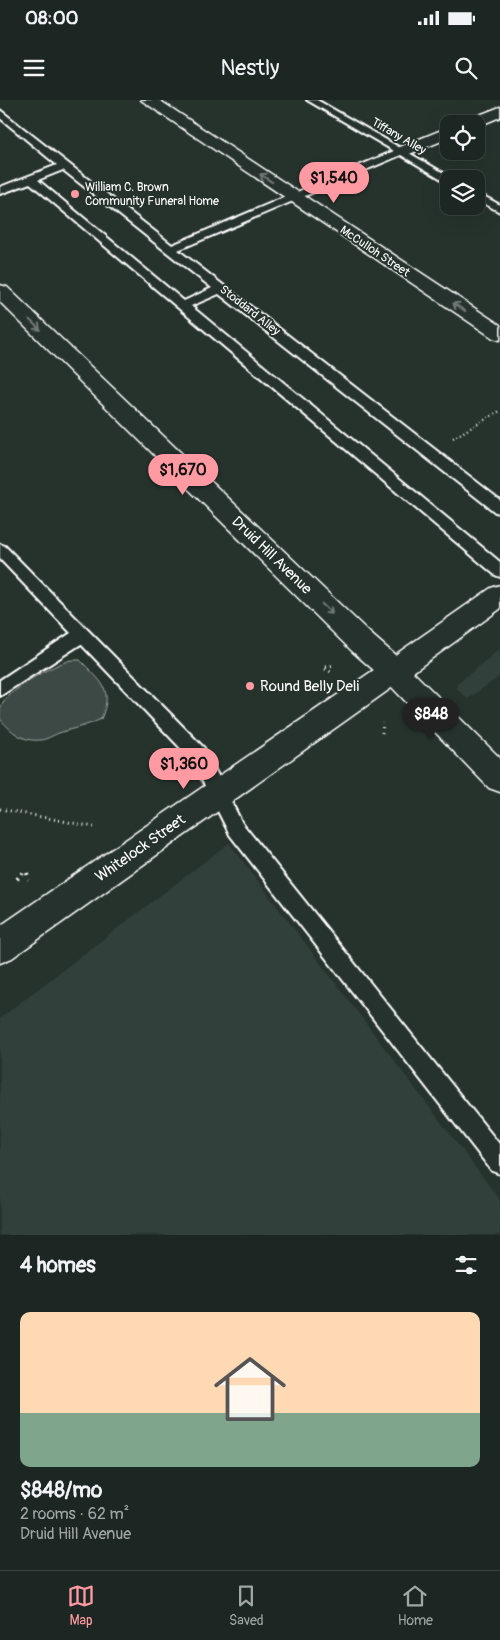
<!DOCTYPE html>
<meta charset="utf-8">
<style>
body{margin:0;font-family:Pangolin,sans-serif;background:#29322f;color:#f1f3f6;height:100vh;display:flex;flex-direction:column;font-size:19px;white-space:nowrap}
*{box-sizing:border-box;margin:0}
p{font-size:16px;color:#a0a5a5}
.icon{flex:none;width:28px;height:28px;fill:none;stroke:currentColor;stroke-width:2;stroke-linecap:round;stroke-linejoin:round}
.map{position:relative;height:1135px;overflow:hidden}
.drawer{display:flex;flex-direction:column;background:#1c2622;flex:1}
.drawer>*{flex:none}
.buttons{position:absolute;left:440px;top:15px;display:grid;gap:10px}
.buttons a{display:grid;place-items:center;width:45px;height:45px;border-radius:10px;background:#1c2622;box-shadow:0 5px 20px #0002,0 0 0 1px #3a4340;font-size:25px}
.price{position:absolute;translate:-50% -42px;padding:0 11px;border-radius:18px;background:#ff9aa2;color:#111;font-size:16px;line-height:32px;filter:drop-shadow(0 1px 2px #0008)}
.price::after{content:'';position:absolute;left:50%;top:30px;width:15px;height:11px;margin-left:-8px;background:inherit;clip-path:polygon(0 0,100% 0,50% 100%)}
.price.on{background:#222;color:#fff}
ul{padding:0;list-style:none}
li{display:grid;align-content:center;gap:10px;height:265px;padding:0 20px}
li span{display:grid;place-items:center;height:155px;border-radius:10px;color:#555}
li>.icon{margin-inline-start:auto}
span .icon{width:90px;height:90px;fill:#fffc;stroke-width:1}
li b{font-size:21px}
h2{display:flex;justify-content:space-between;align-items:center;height:60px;padding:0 20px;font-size:21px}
.status{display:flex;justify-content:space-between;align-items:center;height:35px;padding:0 25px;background:#1c2622;direction:ltr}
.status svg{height:14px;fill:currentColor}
header{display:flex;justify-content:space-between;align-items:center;height:65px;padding:0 20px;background:#1c2622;font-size:22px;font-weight:600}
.dock{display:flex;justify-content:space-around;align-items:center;height:70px;border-top:1px solid #3a4340;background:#1c2622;font-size:14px;color:#a0a5a5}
.dock a{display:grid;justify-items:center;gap:2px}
.dock .on{color:#ff9aa2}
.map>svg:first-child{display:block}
.built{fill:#333f3a}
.green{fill:#3e4944;stroke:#9ea4a2}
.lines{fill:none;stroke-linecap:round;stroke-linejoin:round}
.lane-casing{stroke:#fff;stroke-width:4}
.street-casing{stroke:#fff;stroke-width:3}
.secondary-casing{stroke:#fff;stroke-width:3}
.path-far2{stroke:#fff;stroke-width:2.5;stroke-dasharray:1 3;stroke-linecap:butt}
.path-far1{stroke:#fff;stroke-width:3;stroke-dasharray:1 4;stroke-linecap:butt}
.path{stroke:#fff;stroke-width:4;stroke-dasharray:2 5;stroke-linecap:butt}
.lane{fill:#26332d;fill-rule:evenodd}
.street{fill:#26332d;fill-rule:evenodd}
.secondary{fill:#26332d;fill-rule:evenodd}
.oneway{stroke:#727a76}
.poi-dot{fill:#ff9aa2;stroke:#26332d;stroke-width:2}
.labels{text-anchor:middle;stroke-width:4;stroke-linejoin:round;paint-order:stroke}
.far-street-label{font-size:12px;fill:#fff;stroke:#26332d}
.far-poi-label{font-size:12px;fill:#fff;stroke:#26332d;text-anchor:start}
.street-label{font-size:15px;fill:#fff;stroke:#26332d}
.poi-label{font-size:15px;fill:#fff;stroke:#26332d;text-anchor:start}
</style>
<div class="status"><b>08:00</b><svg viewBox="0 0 49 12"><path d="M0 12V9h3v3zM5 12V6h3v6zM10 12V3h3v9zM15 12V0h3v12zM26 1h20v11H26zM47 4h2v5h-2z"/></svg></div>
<header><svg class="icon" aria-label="menu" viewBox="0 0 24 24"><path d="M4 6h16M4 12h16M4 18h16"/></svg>Nestly<svg class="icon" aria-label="search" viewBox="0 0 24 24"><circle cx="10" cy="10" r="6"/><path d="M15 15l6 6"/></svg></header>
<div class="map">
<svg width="500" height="1135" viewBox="0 0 500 1135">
<rect width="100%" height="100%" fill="#26332d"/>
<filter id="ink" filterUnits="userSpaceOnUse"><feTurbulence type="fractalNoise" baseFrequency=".02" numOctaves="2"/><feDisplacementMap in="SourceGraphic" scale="10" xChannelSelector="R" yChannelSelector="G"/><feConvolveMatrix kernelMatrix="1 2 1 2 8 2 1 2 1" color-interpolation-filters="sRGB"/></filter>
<g filter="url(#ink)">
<g class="built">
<polygon points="500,549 500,576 468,599 457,589 457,584"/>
<polygon points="229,743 500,1100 500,1135 0,1135 0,918"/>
</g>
<path class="green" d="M71,560H80C101,582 114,588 101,619C87,626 74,628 59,633C53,635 46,640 40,640C22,642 11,631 0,619C0,613 0,608 3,603C14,587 52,565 71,560Z"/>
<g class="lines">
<g class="lane-casing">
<g id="lane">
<path d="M307,0H317L454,79H449V82L445,81L401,55L178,150L500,400V413L495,412L219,194L191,206L500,462V477L495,475L30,83L0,94V87L57,65L0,18V10L172,145L394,51ZM63,70L212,188L184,201L38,80Z"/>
<polygon points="476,92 500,105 500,112 476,99"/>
<polygon points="0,444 5,446 204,648 242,723 500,1045 500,1074 492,1071 230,735 192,660 81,544 0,596 0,580 71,533 0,459"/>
</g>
</g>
<g class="street-casing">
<g id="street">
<polygon points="500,7 500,17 476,27 476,24 462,24 464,21"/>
<polygon points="449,27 449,38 407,55 395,55 393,52 395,49"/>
<polygon points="394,559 404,563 408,571 404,579 12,858 0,863 0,826 384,563"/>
</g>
</g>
<g class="secondary-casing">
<g id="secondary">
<polygon points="141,0 159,0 500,225 500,240 493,238"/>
<polygon points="0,185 7,187 372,535 395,555 491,488 500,485 500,509 413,572 500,658 500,692 489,688 384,579 352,551 0,202"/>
</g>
</g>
<polyline class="path-far2" points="453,338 500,311"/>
<g class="path-far1">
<polyline points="326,567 334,565"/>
<polyline points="325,569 333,573"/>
<polyline points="382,633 383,623"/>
<polyline points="0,709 94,727"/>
</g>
<g class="path">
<polyline points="27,773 29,780"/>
<polyline points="17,779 23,773"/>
</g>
<use href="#lane" class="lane"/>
<use href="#street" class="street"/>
<use href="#secondary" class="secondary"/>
</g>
<defs><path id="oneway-shaft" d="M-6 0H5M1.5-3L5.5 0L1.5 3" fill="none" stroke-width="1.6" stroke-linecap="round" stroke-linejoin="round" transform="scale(1.25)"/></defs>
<g class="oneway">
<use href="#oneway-shaft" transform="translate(266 78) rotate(-146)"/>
<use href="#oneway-shaft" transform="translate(459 207) rotate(-146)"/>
<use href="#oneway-shaft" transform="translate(35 225) rotate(44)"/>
<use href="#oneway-shaft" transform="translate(327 509) rotate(44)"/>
</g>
</g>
<g class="poi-dot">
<circle cx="75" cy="94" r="5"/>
<circle cx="250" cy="586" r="5"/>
</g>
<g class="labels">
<g class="far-street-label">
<text transform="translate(399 36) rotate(30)" y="4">Tiffany Alley</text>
<text transform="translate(375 151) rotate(34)" y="4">McCulloh Street</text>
<text transform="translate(250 210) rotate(38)" y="4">Stoddard Alley</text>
</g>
<g class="far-poi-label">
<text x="85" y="91">William C. Brown<tspan x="85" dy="14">Community Funeral Home</tspan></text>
</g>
<g class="street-label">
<text transform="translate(272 455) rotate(44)" y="5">Druid Hill Avenue</text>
<text transform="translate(140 748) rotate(-35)" y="5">Whitelock Street</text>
</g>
<g class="poi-label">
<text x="260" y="591">Round Belly Deli</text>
</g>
</g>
</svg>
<div class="buttons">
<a><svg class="icon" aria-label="locate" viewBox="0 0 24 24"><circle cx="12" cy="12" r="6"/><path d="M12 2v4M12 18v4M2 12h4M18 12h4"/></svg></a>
<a><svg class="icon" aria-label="layers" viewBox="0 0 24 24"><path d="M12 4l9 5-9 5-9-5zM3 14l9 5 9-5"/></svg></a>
</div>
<b class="price" style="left:334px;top:104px">$1,540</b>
<b class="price" style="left:183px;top:396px">$1,670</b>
<b class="price on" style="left:431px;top:640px">$848</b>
<b class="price" style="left:184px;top:690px">$1,360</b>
</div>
<section class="drawer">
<h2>4 homes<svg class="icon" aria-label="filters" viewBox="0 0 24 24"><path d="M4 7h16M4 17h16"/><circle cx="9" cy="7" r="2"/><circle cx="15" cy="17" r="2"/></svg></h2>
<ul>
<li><span style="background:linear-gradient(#ffd9b3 65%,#7fa58c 0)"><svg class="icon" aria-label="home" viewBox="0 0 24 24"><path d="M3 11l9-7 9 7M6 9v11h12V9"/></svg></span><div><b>$848/mo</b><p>2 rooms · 62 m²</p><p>Druid Hill Avenue</p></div></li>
</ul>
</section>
<nav class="dock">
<a class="on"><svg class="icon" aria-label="map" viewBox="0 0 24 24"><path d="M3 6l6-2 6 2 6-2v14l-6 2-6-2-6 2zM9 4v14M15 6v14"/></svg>Map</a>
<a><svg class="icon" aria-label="saved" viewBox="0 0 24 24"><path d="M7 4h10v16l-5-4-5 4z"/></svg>Saved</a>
<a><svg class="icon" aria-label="home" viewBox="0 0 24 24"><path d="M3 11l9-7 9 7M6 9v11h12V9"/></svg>Home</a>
</nav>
